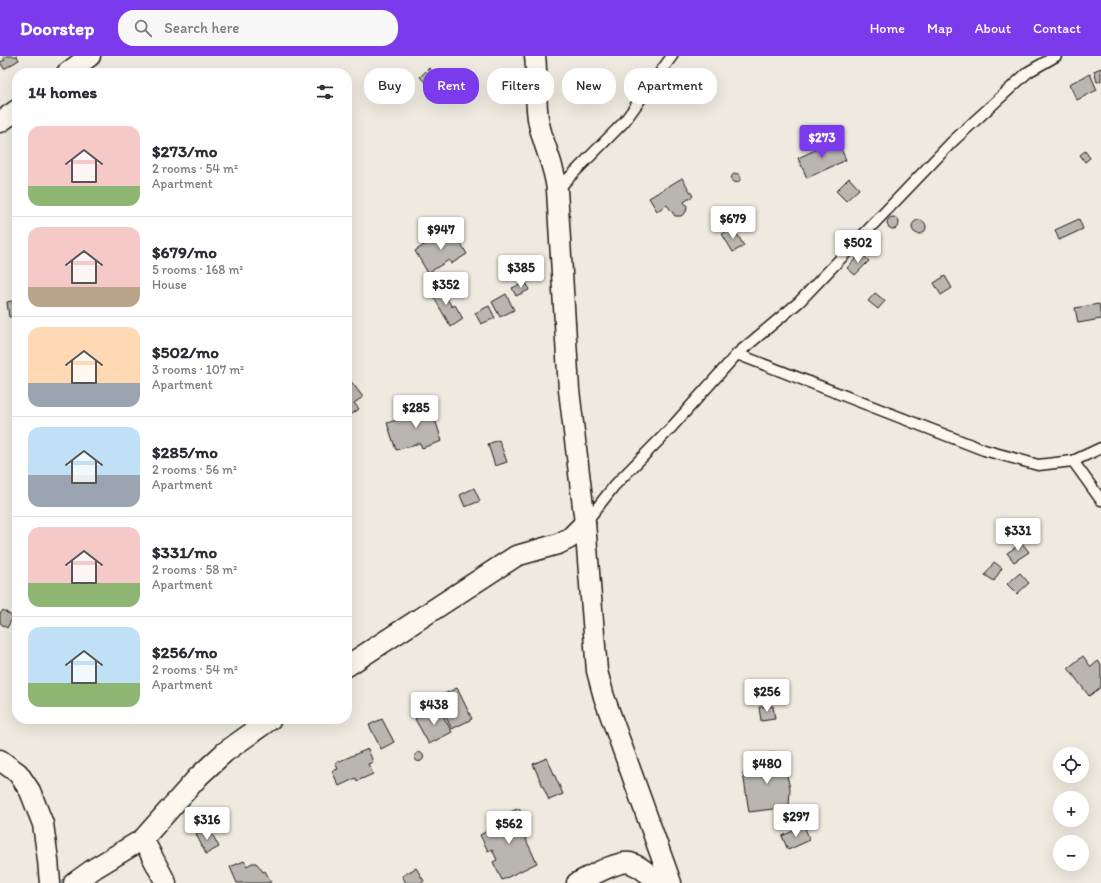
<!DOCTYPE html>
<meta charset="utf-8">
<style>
body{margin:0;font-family:Itim,sans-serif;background:#f7f7f7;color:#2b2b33;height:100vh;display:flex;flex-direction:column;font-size:15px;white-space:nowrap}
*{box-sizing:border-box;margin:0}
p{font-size:13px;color:#7c7c81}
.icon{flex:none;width:22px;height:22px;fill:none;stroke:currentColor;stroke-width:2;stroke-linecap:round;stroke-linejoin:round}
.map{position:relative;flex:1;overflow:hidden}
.sheet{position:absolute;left:12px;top:12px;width:340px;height:656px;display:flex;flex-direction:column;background:#fff;border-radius:16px;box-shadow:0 4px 16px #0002}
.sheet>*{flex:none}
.guide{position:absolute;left:364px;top:12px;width:380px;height:36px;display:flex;gap:8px}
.buttons{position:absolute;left:1053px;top:691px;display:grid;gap:8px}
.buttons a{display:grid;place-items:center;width:36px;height:36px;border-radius:50%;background:#fff;box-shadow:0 4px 16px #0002;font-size:20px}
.price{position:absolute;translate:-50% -34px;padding:0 9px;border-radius:4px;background:#fff;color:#222;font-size:13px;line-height:26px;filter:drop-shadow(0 1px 2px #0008)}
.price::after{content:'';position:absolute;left:50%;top:24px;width:12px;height:9px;margin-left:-6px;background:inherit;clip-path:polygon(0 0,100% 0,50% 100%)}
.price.selected{background:#7c3aed;color:#fff}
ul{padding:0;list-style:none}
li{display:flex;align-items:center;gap:12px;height:100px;padding:0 16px}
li+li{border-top:1px solid #e1e1e2}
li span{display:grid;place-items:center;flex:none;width:112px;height:80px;border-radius:12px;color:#555}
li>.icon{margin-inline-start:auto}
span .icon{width:48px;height:48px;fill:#fffc;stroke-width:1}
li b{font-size:17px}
h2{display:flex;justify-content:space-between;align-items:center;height:48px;padding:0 16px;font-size:17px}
.chip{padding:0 14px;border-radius:16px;background:#fff;box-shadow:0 4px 16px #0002;font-size:14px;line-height:36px}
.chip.selected{background:#7c3aed;color:#fff}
header{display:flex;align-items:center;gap:24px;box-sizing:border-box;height:56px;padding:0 20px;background:#7c3aed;color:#fff}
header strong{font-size:19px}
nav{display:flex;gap:22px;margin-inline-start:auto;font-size:14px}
.search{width:280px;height:36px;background:#f7f7f7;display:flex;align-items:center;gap:10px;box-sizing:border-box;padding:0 14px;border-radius:16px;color:#7c7c81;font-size:15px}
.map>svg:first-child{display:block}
.building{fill:#b9b6af;stroke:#1c1c1c}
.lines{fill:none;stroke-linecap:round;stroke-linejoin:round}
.service-casing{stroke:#1c1c1c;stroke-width:13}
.minor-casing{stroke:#1c1c1c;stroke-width:23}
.service{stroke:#fbf7ec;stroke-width:10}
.minor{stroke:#fbf7ec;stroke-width:20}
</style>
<header>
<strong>Doorstep</strong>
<div class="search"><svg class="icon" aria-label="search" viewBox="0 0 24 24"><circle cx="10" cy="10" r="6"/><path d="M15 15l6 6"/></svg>Search here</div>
<nav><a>Home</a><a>Map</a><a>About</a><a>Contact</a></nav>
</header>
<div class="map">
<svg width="1101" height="827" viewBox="0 0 1101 827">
<rect width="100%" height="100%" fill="#eeeadf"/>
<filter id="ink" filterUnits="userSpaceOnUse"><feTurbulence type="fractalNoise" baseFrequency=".025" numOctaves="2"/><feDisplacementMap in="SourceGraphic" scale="8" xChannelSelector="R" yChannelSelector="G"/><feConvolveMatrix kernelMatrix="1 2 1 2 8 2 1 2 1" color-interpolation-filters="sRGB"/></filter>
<g filter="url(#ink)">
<g class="building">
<polygon points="6,0 17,0 19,4 4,13 0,6 5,4 3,1"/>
<polygon points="429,12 438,21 429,30 420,21"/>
<polygon points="1101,12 1101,25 1097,26 1094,15"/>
<polygon points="1090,18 1097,34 1077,44 1069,28"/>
<polygon points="837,84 846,104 807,122 798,102"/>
<polygon points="1085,95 1090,102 1085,106 1080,99"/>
<circle cx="736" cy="122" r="4.5"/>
<polygon points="682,122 693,140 684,146 687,150 686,156 681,160 675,160 667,149 657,155 649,142"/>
<polygon points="849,122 859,133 846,145 836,135"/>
<circle cx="893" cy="167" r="6"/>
<polygon points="1079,163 1083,173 1059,184 1055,174"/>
<circle cx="919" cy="171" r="7"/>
<polygon points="451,171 467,198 451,208 449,204 428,217 415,195 435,182 434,181"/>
<polygon points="733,171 744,190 733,196 722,178"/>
<polygon points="861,197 869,205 855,219 847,212"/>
<polygon points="945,220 952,232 941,239 934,227"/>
<polygon points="526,226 529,234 516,240 512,232"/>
<polygon points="442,228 448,239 446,241 452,251 455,249 463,263 451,271 430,235"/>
<polygon points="875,237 885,245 878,253 868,245"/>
<polygon points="506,238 514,254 500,261 492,246"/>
<polygon points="17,244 17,260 9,261 7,246"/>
<polygon points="1099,248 1101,263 1078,267 1075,252"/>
<polygon points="489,250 495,262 481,268 475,257"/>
<polygon points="349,323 363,341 354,347 359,353 347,362 347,324"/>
<polygon points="430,348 442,385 422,392 420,387 396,394 387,367 413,359 411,355"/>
<polygon points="499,384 507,406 495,410 488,388"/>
<polygon points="474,432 480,445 465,451 460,439"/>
<polygon points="1022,487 1029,496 1014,506 1007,497"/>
<polygon points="994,506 1002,512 994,525 985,519"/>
<polygon points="1020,517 1029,527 1017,538 1007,528"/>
<polygon points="3,554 13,561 7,572 0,567 0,558"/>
<polygon points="1083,600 1091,611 1098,605 1101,608 1101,631 1089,640 1068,612"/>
<polygon points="457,632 472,663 452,673 436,642"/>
<polygon points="773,650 775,663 761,665 759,651"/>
<polygon points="438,651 452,676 429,688 415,663"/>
<polygon points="382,663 394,686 381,693 369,669"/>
<polygon points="368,693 373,706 368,708 373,718 357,725 356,722 339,730 332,715 338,713 335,707"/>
<polygon points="777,696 779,712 785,712 790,732 789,751 749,756 743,717 760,714 757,699"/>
<circle cx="419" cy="701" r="4.5"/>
<polygon points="547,702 563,738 549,744 533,708"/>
<polygon points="519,752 526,768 520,771 537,807 502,824 493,806 497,804 492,793 488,795 480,779 491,773 490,766"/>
<polygon points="804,770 810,784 788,794 782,780"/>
<polygon points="209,772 219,791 206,798 196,778"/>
<polygon points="244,805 247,810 252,807 256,807 258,809 263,816 265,815 271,826 267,827 237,827 230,811"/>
<polygon points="416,812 424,825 421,827 406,827 402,820"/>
</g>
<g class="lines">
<g class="service-casing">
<g id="service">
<polyline points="557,134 624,66 672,0"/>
<polyline points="737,298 984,394 1038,409 1073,405 1101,392"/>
<polyline points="1073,405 1101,444"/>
<polyline points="586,466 614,430 670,373 737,298 799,246 952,86 1028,16 1056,0"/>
</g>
</g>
<g class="minor-casing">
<g id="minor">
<path d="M535,0C538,23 534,46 539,68C544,91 555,111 557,134L569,334L585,467L597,615L604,641L671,827"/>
<polyline points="67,17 90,0"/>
<polyline points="0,66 17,54"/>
<polyline points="347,610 516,500 558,488 570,482 585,467"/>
<polyline points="0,704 18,717 30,735 43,768 48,804 50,827"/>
<polyline points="143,783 166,827"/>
<polyline points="74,827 95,812 143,783 199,720 225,696 271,663"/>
<path d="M577,827C589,821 618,804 630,807C641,810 651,820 659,827"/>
</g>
</g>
<use href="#service" class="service"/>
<use href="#minor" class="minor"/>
</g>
</g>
</svg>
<div class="buttons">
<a><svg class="icon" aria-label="locate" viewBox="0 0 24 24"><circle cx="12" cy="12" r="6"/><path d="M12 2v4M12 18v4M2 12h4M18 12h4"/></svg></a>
<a>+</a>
<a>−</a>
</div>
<b class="price selected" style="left:822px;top:103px">$273</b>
<b class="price" style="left:733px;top:184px">$679</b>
<b class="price" style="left:441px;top:195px">$947</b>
<b class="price" style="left:858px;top:208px">$502</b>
<b class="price" style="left:521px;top:233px">$385</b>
<b class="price" style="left:446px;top:250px">$352</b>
<b class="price" style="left:416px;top:373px">$285</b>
<b class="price" style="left:1018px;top:496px">$331</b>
<b class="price" style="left:767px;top:657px">$256</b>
<b class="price" style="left:434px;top:670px">$438</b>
<b class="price" style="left:767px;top:729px">$480</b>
<b class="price" style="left:796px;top:782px">$297</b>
<b class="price" style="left:207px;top:785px">$316</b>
<b class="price" style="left:509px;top:789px">$562</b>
<div class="guide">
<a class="chip">Buy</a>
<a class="chip selected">Rent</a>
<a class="chip">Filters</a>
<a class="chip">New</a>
<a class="chip">Apartment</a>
</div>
<section class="sheet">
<h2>14 homes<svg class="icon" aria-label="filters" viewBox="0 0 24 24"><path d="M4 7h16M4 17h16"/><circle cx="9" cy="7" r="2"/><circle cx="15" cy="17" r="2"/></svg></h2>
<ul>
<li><span style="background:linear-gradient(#f6c9c9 75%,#8fb573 0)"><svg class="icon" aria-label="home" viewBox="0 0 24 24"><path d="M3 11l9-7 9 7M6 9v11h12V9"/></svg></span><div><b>$273/mo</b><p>2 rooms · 54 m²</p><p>Apartment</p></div></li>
<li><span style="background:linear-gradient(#f6c9c9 75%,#b9a48a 0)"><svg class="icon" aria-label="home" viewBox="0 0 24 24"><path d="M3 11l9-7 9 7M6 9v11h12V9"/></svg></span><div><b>$679/mo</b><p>5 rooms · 168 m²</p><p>House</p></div></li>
<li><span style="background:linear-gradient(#ffd9b3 70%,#9aa5b1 0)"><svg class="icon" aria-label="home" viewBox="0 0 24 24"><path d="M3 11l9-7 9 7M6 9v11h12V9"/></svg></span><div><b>$502/mo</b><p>3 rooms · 107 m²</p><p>Apartment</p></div></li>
<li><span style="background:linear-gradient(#bfe0f5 60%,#9aa5b1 0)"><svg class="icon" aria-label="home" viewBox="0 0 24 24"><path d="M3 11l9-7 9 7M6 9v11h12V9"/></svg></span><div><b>$285/mo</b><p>2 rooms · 56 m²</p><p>Apartment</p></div></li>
<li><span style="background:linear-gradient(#f6c9c9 70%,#8fb573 0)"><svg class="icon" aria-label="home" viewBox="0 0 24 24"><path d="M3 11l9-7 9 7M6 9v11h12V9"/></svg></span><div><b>$331/mo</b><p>2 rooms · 58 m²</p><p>Apartment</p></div></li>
<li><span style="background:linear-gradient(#bfe0f5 70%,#8fb573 0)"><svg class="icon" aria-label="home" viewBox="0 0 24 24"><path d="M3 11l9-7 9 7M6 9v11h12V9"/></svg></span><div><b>$256/mo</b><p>2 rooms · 54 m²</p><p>Apartment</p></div></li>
</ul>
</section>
</div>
